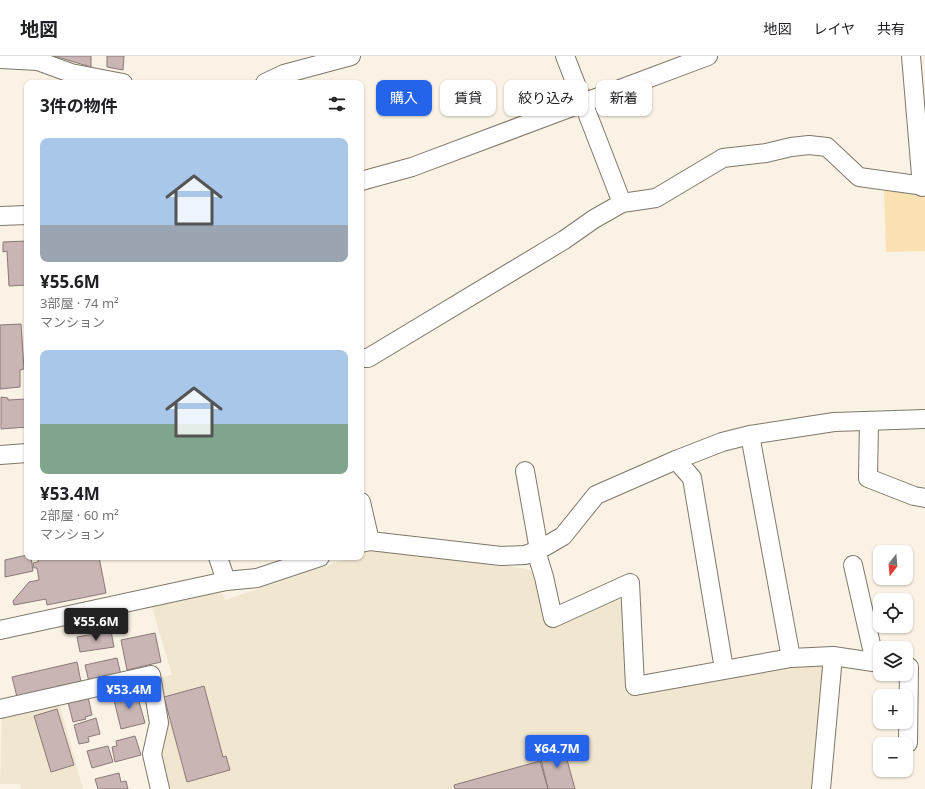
<!DOCTYPE html>
<html lang="ja">
<meta charset="utf-8">
<style>
body{margin:0;font-family:"Noto Sans","Noto Sans JP",sans-serif;background:#f2f2f2;color:#202124;height:100vh;display:flex;flex-direction:column;font-size:15px;white-space:nowrap}
*{box-sizing:border-box;margin:0}
p{font-size:13px;color:#757577}
.icon{flex:none;width:22px;height:22px;fill:none;stroke:currentColor;stroke-width:2;stroke-linecap:round;stroke-linejoin:round}
.map{position:relative;flex:1;overflow:hidden}
.panel{position:absolute;left:24px;top:24px;width:340px;height:480px;display:flex;flex-direction:column;background:#fff;border-radius:8px;box-shadow:0 1px 3px #0004}
.panel>*{flex:none}
.top-card{position:absolute;left:376px;top:24px;width:380px;height:36px;display:flex;gap:8px}
.needle{width:26px;rotate:196deg}
.controls{position:absolute;left:873px;top:489px;display:grid;gap:8px}
.controls a{display:grid;place-items:center;width:40px;height:40px;border-radius:8px;background:#fff;box-shadow:0 1px 3px #0004;font-size:20px}
.price{position:absolute;translate:-50% -34px;padding:0 9px;border-radius:4px;background:#2563eb;color:#fff;font-size:13px;line-height:26px;filter:drop-shadow(0 1px 2px #0008)}
.price::after{content:'';position:absolute;left:50%;top:24px;width:12px;height:9px;margin-left:-6px;background:inherit;clip-path:polygon(0 0,100% 0,50% 100%)}
.price.current{background:#222;color:#fff}
ul{padding:0;list-style:none}
li{display:grid;align-content:center;gap:8px;height:212px;padding:0 16px}
li span{display:grid;place-items:center;height:124px;border-radius:8px;color:#555}
li>.icon{margin-inline-start:auto}
span .icon{width:72px;height:72px;fill:#fffc;stroke-width:1}
li b{font-size:17px}
h2{display:flex;justify-content:space-between;align-items:center;height:48px;padding:0 16px;font-size:17px}
.tag{padding:0 14px;border-radius:8px;background:#fff;box-shadow:0 1px 3px #0004;font-size:14px;line-height:36px}
.tag.current{background:#2563eb;color:#fff}
header{display:flex;align-items:center;gap:24px;box-sizing:border-box;height:56px;padding:0 20px;background:#fff;border-bottom:1px solid #e0e0e0}
header strong{font-size:19px}
nav{display:flex;gap:22px;margin-inline-start:auto;font-size:14px}
.map>svg:first-child{display:block}
.built{fill:#f1e6d0}
.green{fill:#fae1b1}
.building{fill:#c8b5b4;stroke:#8a7978}
.lines{fill:none;stroke-linecap:round;stroke-linejoin:round}
.minor-casing{stroke:#7e786a;stroke-width:20}
.minor{stroke:#fff;stroke-width:18}
</style>
<header>
<strong>地図</strong>
<nav><a>地図</a><a>レイヤ</a><a>共有</a></nav>
</header>
<div class="map">
<svg width="925" height="733" viewBox="0 0 925 733">
<rect width="100%" height="100%" fill="#faf2e4"/>
<g class="built">
<polygon points="372,494 528,513 538,521 549,570 614,540 624,548 631,637 819,606 827,614 816,733 168,733 160,699 155,622 172,619 152,551 222,536 225,544 352,501 361,501 361,498"/>
<polygon points="59,646 83,733 21,733 20,728 0,728 2,659"/>
</g>
<polygon class="green" points="884,133 906,137 925,137 925,195 886,196"/>
<g class="building">
<polygon points="54,0 91,0 91,11"/>
<polygon points="107,0 124,0 123,14 107,11"/>
<polygon points="27,185 27,229 9,230 7,195 3,196 3,186"/>
<polygon points="21,268 24,313 20,314 20,331 0,333 0,269"/>
<polygon points="1,341 8,342 8,344 27,343 27,371 1,373"/>
<polygon points="27,499 27,501 31,501 33,515 5,521 5,504"/>
<polygon points="38,501 99,501 106,537 47,549 46,543 14,549 13,545 29,526 39,524 37,512 34,512 33,507 38,506"/>
<polygon points="111,575 114,591 80,596 77,581"/>
<polygon points="155,577 161,606 127,614 121,584"/>
<polygon points="117,602 121,619 89,626 85,609"/>
<polygon points="77,606 81,626 58,630 59,631 17,641 12,621"/>
<polygon points="204,630 223,701 226,700 230,714 187,726 164,641"/>
<polygon points="136,635 145,667 121,673 113,640"/>
<polygon points="88,641 92,659 85,661 86,663 73,666 68,646"/>
<polygon points="57,653 74,709 51,716 34,660"/>
<polygon points="96,662 100,678 88,681 89,686 79,688 74,669"/>
<polygon points="135,680 141,699 115,706 112,691 117,690 116,685"/>
<polygon points="563,689 575,733 548,733 539,695"/>
<polygon points="108,690 113,706 92,712 87,695"/>
<polygon points="540,705 548,733 455,733 454,729"/>
<polygon points="119,717 121,726 126,725 128,733 98,733 95,723"/>
</g>
<g class="lines">
<g class="minor-casing">
<g id="minor">
<polyline points="565,0 622,147"/>
<polyline points="911,0 922,131"/>
<polyline points="0,3 38,5 71,17 123,27"/>
<polyline points="265,27 284,18 351,0"/>
<polyline points="361,125 412,111 708,0"/>
<polyline points="0,160 27,159"/>
<polyline points="361,302 368,302 564,184 594,163 622,147 656,142 723,102 766,97 791,91 809,89 827,91 859,121 925,130"/>
<polyline points="869,365 868,422 914,440 925,442"/>
<polyline points="750,379 791,602"/>
<polyline points="0,399 27,397"/>
<polyline points="676,404 692,422 724,613"/>
<polyline points="525,415 539,494"/>
<polyline points="361,446 370,485"/>
<polyline points="361,487 370,485 501,500 525,499 539,494 563,480 596,439 676,404 722,386 750,379 834,366 925,363"/>
<polyline points="536,495 544,521 553,562 630,527 635,630 791,602 833,600 880,607"/>
<polyline points="218,501 226,525"/>
<polyline points="853,509 875,606"/>
<polyline points="0,574 226,525 257,522 320,501"/>
<polyline points="0,653 151,619 159,667 152,698 160,733"/>
<polyline points="908,687 909,611"/>
<polyline points="821,733 833,600"/>
</g>
</g>
<use href="#minor" class="minor"/>
</g>
</svg>
<div class="controls">
<a><svg class="needle" viewBox="-14 -14 28 28"><path d="M0-13l5 13h-10z" fill="#e53935"/><path d="M0 13l5-13h-10z" fill="#757577"/></svg></a>
<a><svg class="icon" aria-label="locate" viewBox="0 0 24 24"><circle cx="12" cy="12" r="6"/><path d="M12 2v4M12 18v4M2 12h4M18 12h4"/></svg></a>
<a><svg class="icon" aria-label="layers" viewBox="0 0 24 24"><path d="M12 4l9 5-9 5-9-5zM3 14l9 5 9-5"/></svg></a>
<a>+</a>
<a>−</a>
</div>
<b class="price current" style="left:96px;top:586px">¥55.6M</b>
<b class="price" style="left:129px;top:654px">¥53.4M</b>
<b class="price" style="left:557px;top:713px">¥64.7M</b>
<div class="top-card">
<a class="tag current">購入</a>
<a class="tag">賃貸</a>
<a class="tag">絞り込み</a>
<a class="tag">新着</a>
</div>
<section class="panel">
<h2>3件の物件<svg class="icon" aria-label="filters" viewBox="0 0 24 24"><path d="M4 7h16M4 17h16"/><circle cx="9" cy="7" r="2"/><circle cx="15" cy="17" r="2"/></svg></h2>
<ul>
<li><span style="background:linear-gradient(#a9c7e8 70%,#9aa5b1 0)"><svg class="icon" aria-label="home" viewBox="0 0 24 24"><path d="M3 11l9-7 9 7M6 9v11h12V9"/></svg></span><div><b>¥55.6M</b><p>3部屋 · 74 m²</p><p>マンション</p></div></li>
<li><span style="background:linear-gradient(#a9c7e8 60%,#7fa58c 0)"><svg class="icon" aria-label="home" viewBox="0 0 24 24"><path d="M3 11l9-7 9 7M6 9v11h12V9"/></svg></span><div><b>¥53.4M</b><p>2部屋 · 60 m²</p><p>マンション</p></div></li>
</ul>
</section>
</div>
